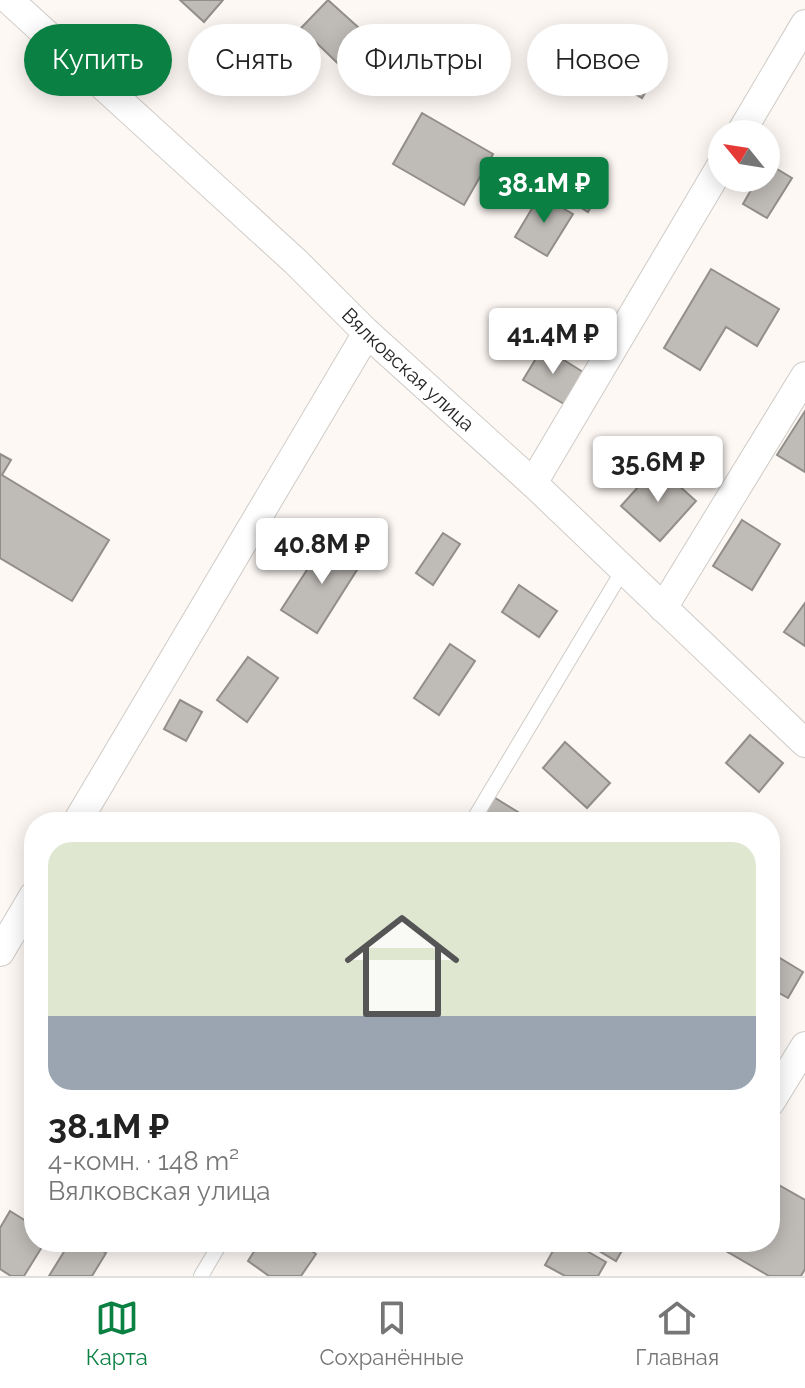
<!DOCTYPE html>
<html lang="ru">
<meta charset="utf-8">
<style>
body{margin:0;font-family:Raleway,sans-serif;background:#f6f6f6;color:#222;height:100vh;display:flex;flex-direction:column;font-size:30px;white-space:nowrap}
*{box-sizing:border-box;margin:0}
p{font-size:26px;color:#767676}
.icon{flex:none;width:44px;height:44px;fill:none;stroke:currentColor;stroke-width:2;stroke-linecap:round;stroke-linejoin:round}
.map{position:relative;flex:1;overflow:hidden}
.panel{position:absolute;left:24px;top:812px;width:756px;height:440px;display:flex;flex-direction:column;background:#fff;border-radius:32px;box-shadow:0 4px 20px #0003}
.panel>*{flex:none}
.top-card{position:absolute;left:24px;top:24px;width:758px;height:72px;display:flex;gap:16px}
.needle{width:52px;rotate:300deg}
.tools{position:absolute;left:708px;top:120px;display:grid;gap:16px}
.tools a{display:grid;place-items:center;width:72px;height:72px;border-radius:50%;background:#fff;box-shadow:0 4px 20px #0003;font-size:40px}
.price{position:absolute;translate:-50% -68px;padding:0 18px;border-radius:8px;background:#fff;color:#222;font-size:26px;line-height:52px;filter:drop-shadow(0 2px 4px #0008)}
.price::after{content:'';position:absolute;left:50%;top:48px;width:24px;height:18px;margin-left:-12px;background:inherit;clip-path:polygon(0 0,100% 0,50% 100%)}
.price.active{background:#0b8043;color:#fff}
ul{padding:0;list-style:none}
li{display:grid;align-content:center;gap:16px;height:424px;padding:0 24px}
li+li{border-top:2px solid #e0e0e0}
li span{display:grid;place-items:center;height:248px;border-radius:24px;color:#555}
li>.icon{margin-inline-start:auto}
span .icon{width:144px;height:144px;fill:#fffc;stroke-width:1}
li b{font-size:34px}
.tag{padding:0 28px;border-radius:36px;background:#fff;box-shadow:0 4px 20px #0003;font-size:28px;line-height:72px}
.tag.active{background:#0b8043;color:#fff}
.menu{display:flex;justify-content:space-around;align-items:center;height:112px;border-top:2px solid #e0e0e0;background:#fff;font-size:22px;color:#767676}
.menu a{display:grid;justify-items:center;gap:4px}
.menu .active{color:#0b8043}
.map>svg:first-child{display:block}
.building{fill:#bfbbb7;stroke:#928e8a;stroke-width:2}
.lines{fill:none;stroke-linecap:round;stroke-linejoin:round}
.service-casing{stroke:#cfcbc7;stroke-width:16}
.minor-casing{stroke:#cfcbc7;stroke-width:30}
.service{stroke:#fff;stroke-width:14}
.minor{stroke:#fff;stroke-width:28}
.labels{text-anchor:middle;stroke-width:6;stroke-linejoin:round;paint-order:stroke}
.street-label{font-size:20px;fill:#272524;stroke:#fff}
</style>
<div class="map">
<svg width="805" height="1276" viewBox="0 0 805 1276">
<rect width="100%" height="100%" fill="#fdf8f4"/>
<g class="building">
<polygon points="180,0 223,0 204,22"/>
<polygon points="328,0 379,46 350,75 301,28"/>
<polygon points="618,42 660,67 642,98 600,73"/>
<polygon points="422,113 493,154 464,205 393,164"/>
<polygon points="563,158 605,183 588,212 546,186"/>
<polygon points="767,163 792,178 767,218 743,204 758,178 766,178"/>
<polygon points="540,195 573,214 547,256 515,237"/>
<polygon points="711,269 779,309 757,346 726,327 700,370 664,348"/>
<polygon points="543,347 583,372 564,404 523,380"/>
<polygon points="805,411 805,472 777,455"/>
<polygon points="0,454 11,460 2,475 109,540 72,601 0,558"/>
<polygon points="657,466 696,501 660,541 621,506"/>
<polygon points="742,520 780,544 752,590 713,566"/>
<polygon points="443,533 460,544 433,585 416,573"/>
<polygon points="327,539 362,562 317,633 281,610"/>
<polygon points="519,585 557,611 539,637 502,612"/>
<polygon points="805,603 805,646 784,632"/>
<polygon points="450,644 475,661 439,715 414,698"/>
<polygon points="248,657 278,678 247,722 217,700"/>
<polygon points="180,700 202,712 186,741 164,729"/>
<polygon points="750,735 783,763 759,792 726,763"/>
<polygon points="565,742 610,783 587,808 543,768"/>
<polygon points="492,796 518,812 512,822 476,822"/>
<polygon points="770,952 803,972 788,998 770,988"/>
<polygon points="770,1180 805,1200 805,1269 801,1276 769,1276 721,1248 724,1242 770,1242"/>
<polygon points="10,1211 34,1226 34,1242 45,1242 24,1276 11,1276 0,1269 0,1228"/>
<polygon points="70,1242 89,1242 106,1253 92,1276 49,1276"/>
<polygon points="260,1242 298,1242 316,1254 301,1276 269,1276 248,1261"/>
<polygon points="558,1242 571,1242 606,1262 598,1276 565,1276 545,1265"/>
<polygon points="584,1242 627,1242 616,1261"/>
</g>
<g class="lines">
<g class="service-casing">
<g id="service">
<polyline points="472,822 623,570"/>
<polyline points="201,1276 221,1242"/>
</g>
</g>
<g class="minor-casing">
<g id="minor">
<path id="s1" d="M9,0L296,262L367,333L533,483L805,743"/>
<polyline points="740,134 805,24"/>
<polyline points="533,483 722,164"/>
<polyline points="663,608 805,376"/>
<polyline points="77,822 367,333"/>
<polyline points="0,952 34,895"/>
<polyline points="770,1103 805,1046"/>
</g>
</g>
<use href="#service" class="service"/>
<use href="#minor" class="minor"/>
</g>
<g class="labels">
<g class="street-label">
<text dy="7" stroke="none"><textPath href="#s1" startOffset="544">Вялковская улица</textPath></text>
</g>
</g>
</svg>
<div class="tools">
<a><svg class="needle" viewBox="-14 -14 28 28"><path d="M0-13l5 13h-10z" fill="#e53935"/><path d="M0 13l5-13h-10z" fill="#767676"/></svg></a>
</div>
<b class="price active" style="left:544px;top:225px">38.1M ₽</b>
<b class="price" style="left:553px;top:376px">41.4M ₽</b>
<b class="price" style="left:658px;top:504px">35.6M ₽</b>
<b class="price" style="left:322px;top:586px">40.8M ₽</b>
<div class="top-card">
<a class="tag active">Купить</a>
<a class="tag">Снять</a>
<a class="tag">Фильтры</a>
<a class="tag">Новое</a>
</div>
<section class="panel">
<ul>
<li><span style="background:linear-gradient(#dfe7d0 70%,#9aa5b1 0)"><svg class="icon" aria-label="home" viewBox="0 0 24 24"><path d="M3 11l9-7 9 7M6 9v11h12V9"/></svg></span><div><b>38.1M ₽</b><p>4-комн. · 148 m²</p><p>Вялковская улица</p></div></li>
</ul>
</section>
</div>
<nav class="menu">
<a class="active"><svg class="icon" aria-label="map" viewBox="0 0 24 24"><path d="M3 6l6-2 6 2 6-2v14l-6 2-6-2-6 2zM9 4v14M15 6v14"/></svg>Карта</a>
<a><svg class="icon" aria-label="saved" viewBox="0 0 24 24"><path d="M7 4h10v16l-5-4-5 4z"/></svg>Сохранённые</a>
<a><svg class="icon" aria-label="home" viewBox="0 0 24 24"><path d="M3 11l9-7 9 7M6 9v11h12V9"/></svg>Главная</a>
</nav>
